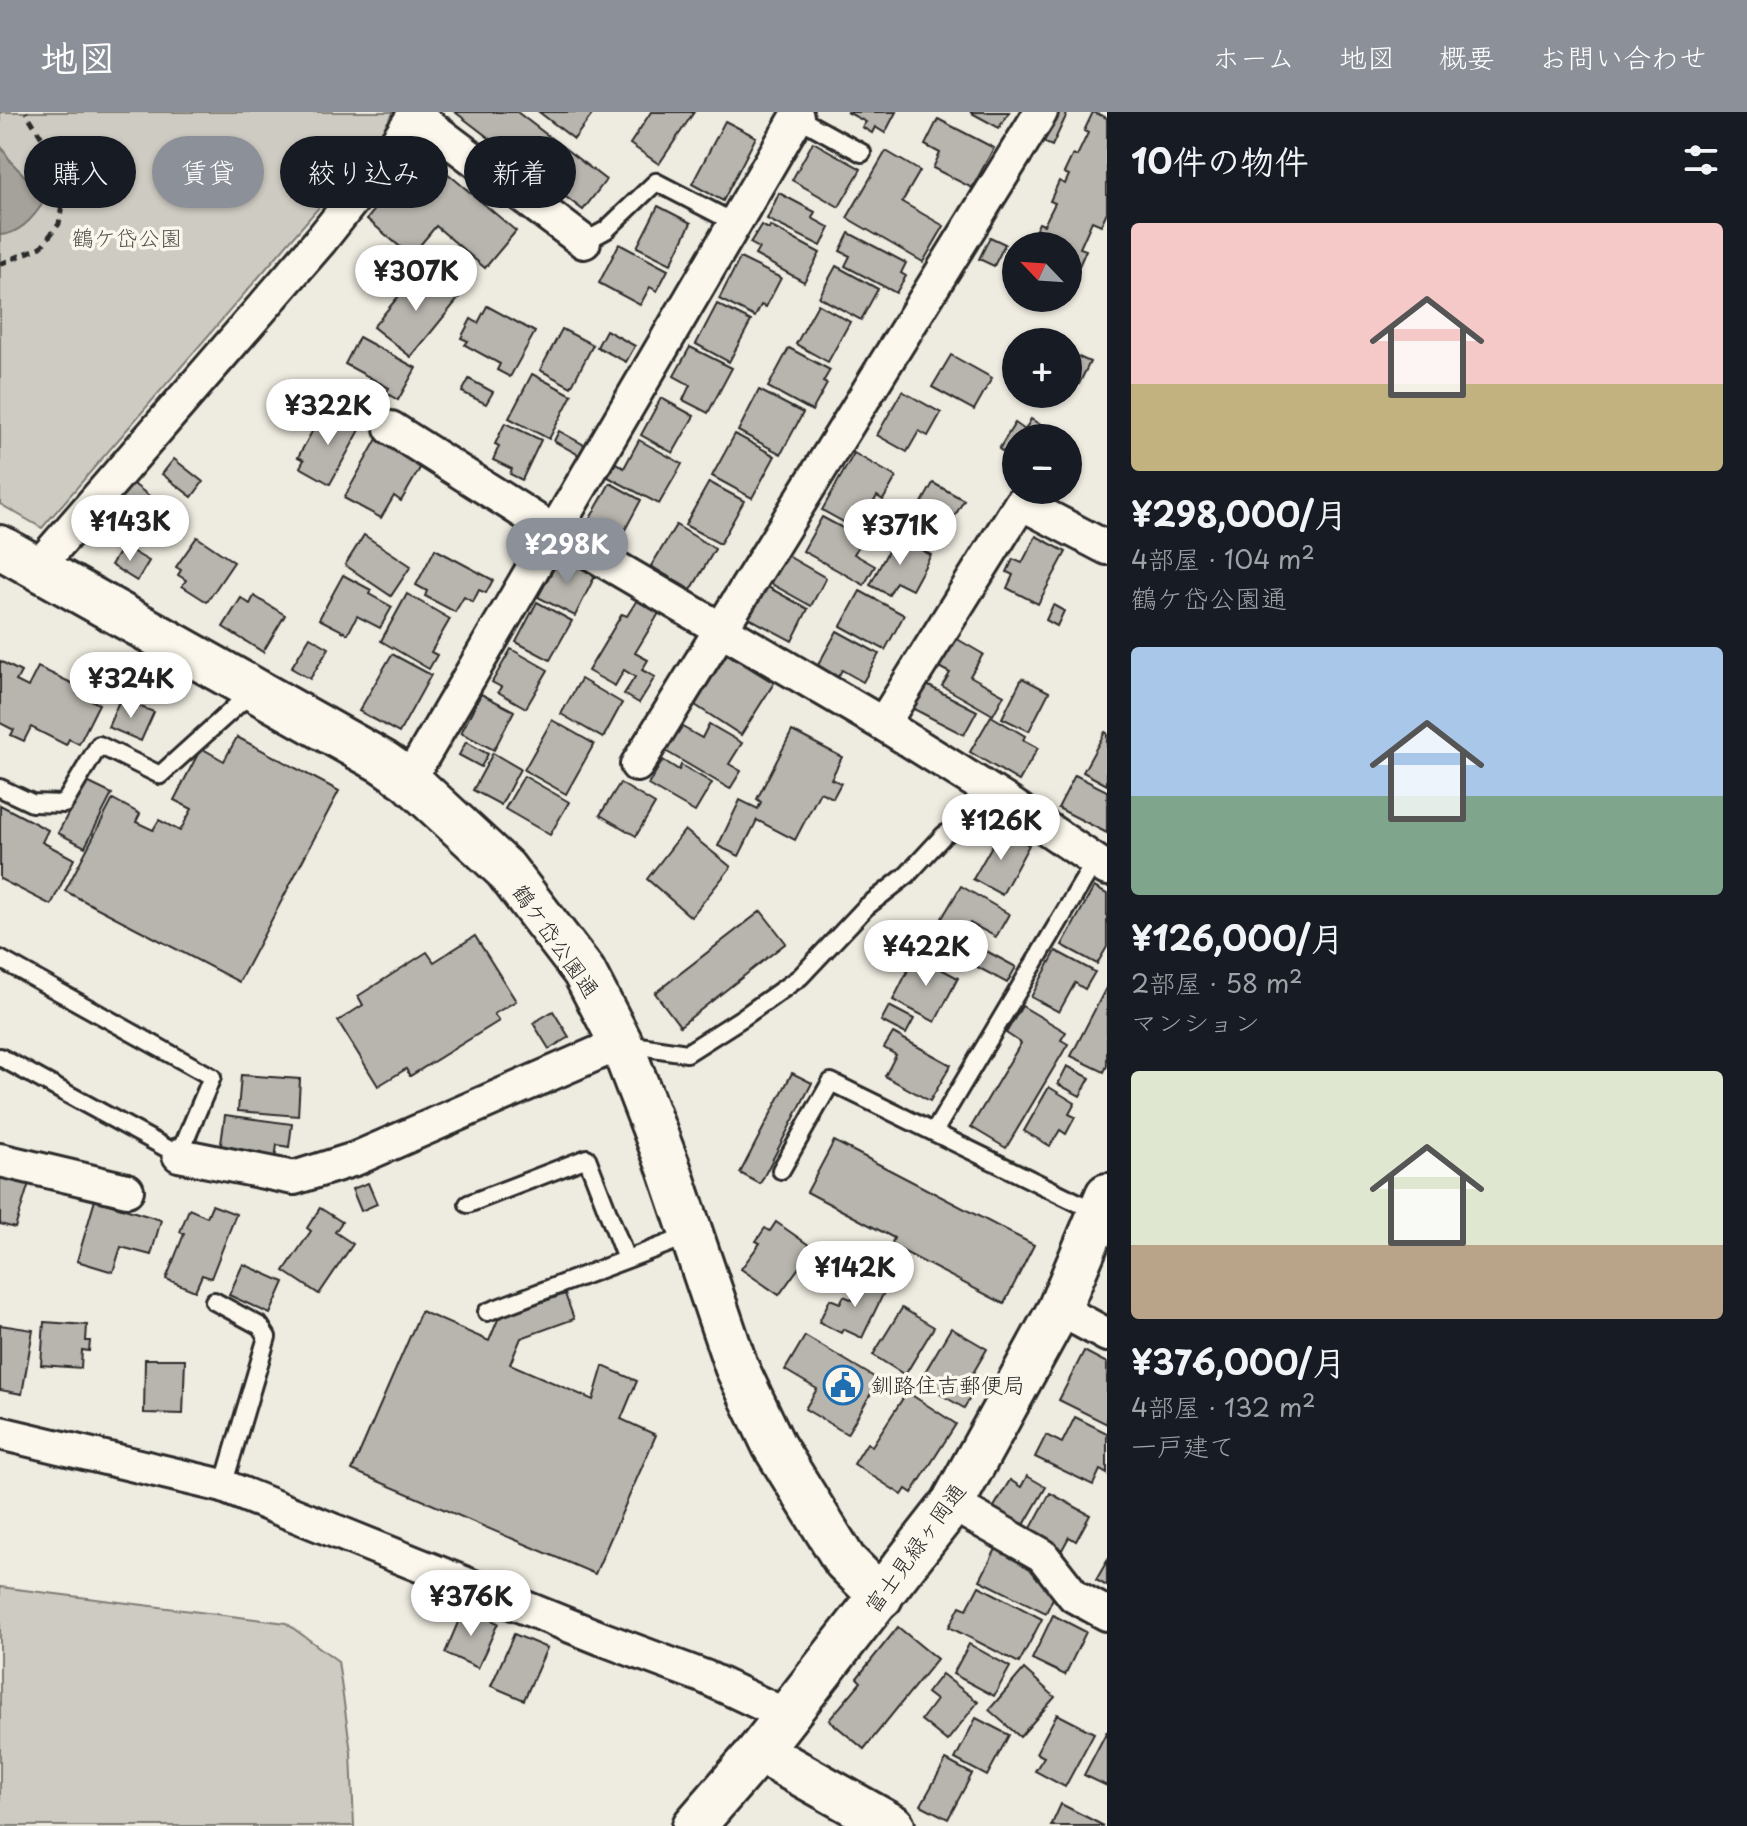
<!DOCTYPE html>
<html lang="ja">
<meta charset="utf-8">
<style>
body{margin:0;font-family:"Playpen Sans","Klee One",sans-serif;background:#242831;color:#f1f3f6;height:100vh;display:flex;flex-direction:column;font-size:30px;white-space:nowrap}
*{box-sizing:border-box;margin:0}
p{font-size:26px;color:#9ea1a6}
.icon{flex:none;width:44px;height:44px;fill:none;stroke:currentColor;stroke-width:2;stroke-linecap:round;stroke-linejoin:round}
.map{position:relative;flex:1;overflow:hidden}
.details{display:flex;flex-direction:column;background:#171b24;width:640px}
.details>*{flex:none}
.banner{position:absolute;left:24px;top:24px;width:760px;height:72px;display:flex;gap:16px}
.needle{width:52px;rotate:295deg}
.controls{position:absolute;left:1002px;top:120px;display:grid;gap:16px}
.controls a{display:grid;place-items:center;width:80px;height:80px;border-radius:50%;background:#171b24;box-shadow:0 2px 6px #0004;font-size:40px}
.price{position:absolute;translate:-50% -68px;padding:0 18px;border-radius:28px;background:#fff;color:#222;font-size:26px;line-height:52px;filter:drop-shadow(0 2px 4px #0008)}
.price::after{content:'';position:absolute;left:50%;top:48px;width:24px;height:18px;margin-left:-12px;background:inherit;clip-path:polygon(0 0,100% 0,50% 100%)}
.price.selected{background:#8c9099;color:#fff}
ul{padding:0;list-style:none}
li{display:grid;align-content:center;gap:16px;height:424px;padding:0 24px}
li span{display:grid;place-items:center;height:248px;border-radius:8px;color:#555}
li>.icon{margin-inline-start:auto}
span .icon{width:144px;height:144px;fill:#fffc;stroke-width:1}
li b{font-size:34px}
h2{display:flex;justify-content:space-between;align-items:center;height:96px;padding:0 24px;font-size:34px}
.tag{padding:0 28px;border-radius:36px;background:#171b24;box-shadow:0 2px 6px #0004;font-size:28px;line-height:72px}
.tag.selected{background:#8c9099;color:#fff}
header{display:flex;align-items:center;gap:48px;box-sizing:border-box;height:112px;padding:0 40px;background:#8c9099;color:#fff}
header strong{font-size:38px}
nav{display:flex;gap:44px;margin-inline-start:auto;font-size:28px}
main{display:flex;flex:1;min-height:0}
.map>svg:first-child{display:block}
.green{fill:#cecbc2;stroke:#7c7b76;stroke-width:2}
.water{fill:#a4a29a;stroke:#74726e;stroke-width:2}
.building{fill:#b8b5ae;stroke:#2b2b2b;stroke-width:2}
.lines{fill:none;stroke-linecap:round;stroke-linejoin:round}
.service-casing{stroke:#2b2b2b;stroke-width:22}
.minor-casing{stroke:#2b2b2b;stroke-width:38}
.tertiary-casing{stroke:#2b2b2b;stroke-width:48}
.path{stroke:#2b2b2b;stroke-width:5;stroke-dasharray:8 6;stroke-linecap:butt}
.service{stroke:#fbf7ec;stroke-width:16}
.minor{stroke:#fbf7ec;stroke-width:32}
.tertiary{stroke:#fbf7ec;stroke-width:42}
.labels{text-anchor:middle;stroke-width:7;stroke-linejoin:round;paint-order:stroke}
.park-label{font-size:22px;fill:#545351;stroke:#fbf7ec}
.street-label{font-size:22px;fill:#2b2b2b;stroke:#fbf7ec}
.poi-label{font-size:22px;fill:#2b2b2b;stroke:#fbf7ec;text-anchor:start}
</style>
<header>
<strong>地図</strong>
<nav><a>ホーム</a><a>地図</a><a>概要</a><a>お問い合わせ</a></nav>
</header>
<main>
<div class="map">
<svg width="1107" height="1714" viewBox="0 0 1107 1714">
<rect width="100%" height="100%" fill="#eeebe0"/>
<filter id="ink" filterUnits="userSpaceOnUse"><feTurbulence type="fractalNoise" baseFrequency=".0125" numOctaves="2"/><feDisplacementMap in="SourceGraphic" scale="16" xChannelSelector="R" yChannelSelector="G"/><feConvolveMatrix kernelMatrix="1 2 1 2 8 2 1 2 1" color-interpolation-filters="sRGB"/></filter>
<g filter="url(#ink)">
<g class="green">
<polygon points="0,0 398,0 396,6 42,416 0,392"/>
<polygon points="0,1475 286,1511 338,1549 351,1640 354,1714 0,1714"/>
</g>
<path class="water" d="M0,33L12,51L46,86C36,103 21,122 0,123Z"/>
<g class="building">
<polygon points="455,0 517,0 606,68 583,98"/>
<polygon points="539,0 594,0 574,27"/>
<polygon points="651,0 694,0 659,52 630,32"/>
<polygon points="847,0 896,0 885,21 875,15 872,21 862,15 866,10"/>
<polygon points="970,0 1009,0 999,16"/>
<polygon points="1054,0 1068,0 1052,34 1041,29"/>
<polygon points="1093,0 1107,6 1107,100 1101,113 1092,109 1080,136 1086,138 1068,179 1068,134 1034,134 1036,130 1031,128 1039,111 1044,113 1055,91 1050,89 1059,69 1065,72 1069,63 1064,61 1073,42 1077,44 1088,21 1084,19"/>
<polygon points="938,7 994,36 972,76 933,56 940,41 925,33"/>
<polygon points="725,9 756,25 723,89 692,72"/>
<polygon points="813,30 861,57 839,95 792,68"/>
<polygon points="421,39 516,119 485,156 436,114 411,144 367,107 391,78 385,74 403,53 406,57"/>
<polygon points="886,39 920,59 902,90 944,114 923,150 847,106"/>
<polygon points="779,81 815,100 812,106 830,116 821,134 767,107"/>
<polygon points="658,94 691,111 671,152 637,135"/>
<polygon points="761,113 769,117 770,114 820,141 804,170 755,143 759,136 750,131"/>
<polygon points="849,121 906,151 901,161 906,164 896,181 845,154 850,144 840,139"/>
<polygon points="990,125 1005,132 994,154 979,147"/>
<polygon points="619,132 668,158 657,179 650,175 640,193 599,171"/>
<polygon points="740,146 781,166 766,195 761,193 755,205 719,187"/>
<polygon points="836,154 878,177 861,208 819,185"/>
<polygon points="422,156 459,186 411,245 373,215"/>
<polygon points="717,192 751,209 729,250 696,232"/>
<polygon points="818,192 850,210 828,250 796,232"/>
<polygon points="487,194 535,220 510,265 497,258 500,252 465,233 468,229 461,226 471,207 478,211"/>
<polygon points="562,217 593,233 571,275 540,258"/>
<polygon points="606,218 635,234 626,250 597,235"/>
<polygon points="359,225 416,256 398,288 386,281 389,276 345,252"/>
<polygon points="690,235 732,256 708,301 683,288 690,273 674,264"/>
<polygon points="789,236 830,258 823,270 827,272 812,299 768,275"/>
<polygon points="1072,242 1090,250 1079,272 1068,267 1068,250"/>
<polygon points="951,243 992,266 974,298 932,275"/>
<polygon points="532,262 572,283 549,327 509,306"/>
<polygon points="469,267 493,280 486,292 462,280"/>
<polygon points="759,278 803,301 781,342 738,319"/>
<polygon points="902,279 941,301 928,324 919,319 907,340 877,323"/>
<polygon points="661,286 694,304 673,341 641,323"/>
<polygon points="324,298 360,318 330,372 300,355 304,348 298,345"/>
<polygon points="1031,307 1062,326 1016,326 1016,356 1002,348 1006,342 999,337 1015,311 1025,318"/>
<polygon points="505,311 541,328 522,368 510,362 512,357 493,348 499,334 495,332"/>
<polygon points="559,319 586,334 581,344 554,329"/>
<polygon points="735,322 775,344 752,386 712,364"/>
<polygon points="378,325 423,351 401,389 394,384 381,406 344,386"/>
<polygon points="639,328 682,352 659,392 608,365 616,351 624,356"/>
<polygon points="854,341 896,365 883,388 877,384 858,418 822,398"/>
<polygon points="174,347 203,370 192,385 162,362"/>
<polygon points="131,370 169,399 145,431 107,401"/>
<polygon points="709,370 744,389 720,432 685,413"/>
<polygon points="610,371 641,388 619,429 587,412"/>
<polygon points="933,371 964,388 936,437 906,419"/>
<polygon points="822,405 863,427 854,442 875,454 864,473 803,439"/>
<polygon points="676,413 715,437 691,478 651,454"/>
<polygon points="364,423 411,454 391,484 345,453"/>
<polygon points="896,424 931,443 912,478 896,470 889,483 870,473"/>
<polygon points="1036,424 1066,440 1038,492 1007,476 1013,463 1007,460 1013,447 1022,451"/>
<polygon points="197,425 234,450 207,490 182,474 186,468 178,463 181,458 176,455"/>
<polygon points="123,434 149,449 137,469 111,453"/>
<polygon points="435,437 493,468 486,481 479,478 473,490 464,485 455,500 425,484 427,479 416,473"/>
<polygon points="561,443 596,462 575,504 538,485"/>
<polygon points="786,443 826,466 811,494 770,471"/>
<polygon points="343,463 371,478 369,482 392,495 380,516 357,504 348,522 319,507"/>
<polygon points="766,474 808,497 792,529 749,506"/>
<polygon points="860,479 904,503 885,538 841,514"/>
<polygon points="407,482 450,507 431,540 437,543 429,557 381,529"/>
<polygon points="254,484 285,503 263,540 223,515 241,486 250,492"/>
<polygon points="637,488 659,501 635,541 648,548 642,558 655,565 639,591 624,582 635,565 624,558 615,574 588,559 622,502 627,504"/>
<polygon points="537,490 572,509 550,548 516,530"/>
<polygon points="1053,493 1064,499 1057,514 1046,508"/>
<polygon points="837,519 879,542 863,570 842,558 838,565 818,553"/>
<polygon points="952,524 983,542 970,564 1004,583 993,603 942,574 950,561 935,553"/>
<polygon points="310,525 329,536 310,567 291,556"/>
<polygon points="511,537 548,558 526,596 498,580 501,575 492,570"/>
<polygon points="392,542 431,563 399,621 359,599"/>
<polygon points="727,542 774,571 741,623 695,593"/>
<polygon points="0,549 21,560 16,569 28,575 38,555 80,575 77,581 99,592 79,632 69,627 66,633 31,615 24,629 11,623 14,618 0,611"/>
<polygon points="1022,566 1049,580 1029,619 1002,606"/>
<polygon points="581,567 622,591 603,626 561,602"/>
<polygon points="923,571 977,599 964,623 910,595"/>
<polygon points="481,582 514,599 494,638 461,621"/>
<polygon points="120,587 154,600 141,629 108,615"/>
<polygon points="991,604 1025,624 1023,628 1038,636 1019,669 970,640"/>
<polygon points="552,608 594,632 566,682 524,658"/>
<polygon points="677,612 702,626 709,612 742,631 729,652 741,659 730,677 662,637"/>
<polygon points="792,619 842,645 831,667 841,671 833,686 820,680 795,728 757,708 739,744 718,734 740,688 758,697 761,690 757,687"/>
<polygon points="1105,620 1107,621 1107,673 1083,660"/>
<polygon points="237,625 339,679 239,870 65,779 113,687 140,702 136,710 153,718 159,708 180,719 192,697 174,688 201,636 224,649"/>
<polygon points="466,630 488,642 481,655 459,643"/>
<polygon points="493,641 520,657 501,693 473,678"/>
<polygon points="663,648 679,658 681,653 712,671 695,700 648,673"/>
<polygon points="1075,663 1107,679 1107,721 1058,696"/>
<polygon points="524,664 569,690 550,723 505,697"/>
<polygon points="85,669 112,682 85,735 58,721"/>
<polygon points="620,671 655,692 636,724 600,703"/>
<polygon points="0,693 48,718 42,730 74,747 51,793 0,767"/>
<polygon points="685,718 731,755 691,805 647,767"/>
<polygon points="1001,718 1029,733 1002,783 973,767"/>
<polygon points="961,774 1009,802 996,825 970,811 955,836 932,823"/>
<polygon points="1094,775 1107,782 1107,835 1097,852 1062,833"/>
<polygon points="761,799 786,831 680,914 655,881"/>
<polygon points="475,824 516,889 494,902 499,909 410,964 406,957 378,974 338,909 363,893 358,884 427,840 434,850"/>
<polygon points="979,835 1016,855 1007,871 970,851"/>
<polygon points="935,839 945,844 939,856 958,866 935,910 893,888 913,848 926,855"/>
<polygon points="1056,839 1095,860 1085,877 1075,871 1059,900 1031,885"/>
<polygon points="1107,874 1107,954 1104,960 1071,944"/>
<polygon points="889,894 914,907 906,922 881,909"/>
<polygon points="1022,894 1066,920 1061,928 1068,932 1006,1036 971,1015 1021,931 1006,921"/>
<polygon points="553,899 569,925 549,937 533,911"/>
<polygon points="893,921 951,953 930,989 885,964 896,943 884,936"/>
<polygon points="1067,954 1090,966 1080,984 1058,972"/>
<polygon points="792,961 812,971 760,1072 740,1061"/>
<polygon points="241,963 300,967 298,1004 238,999"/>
<polygon points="1049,975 1075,991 1069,1002 1075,1005 1066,1022 1060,1018 1050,1034 1024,1019"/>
<polygon points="225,1003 292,1012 289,1035 277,1033 275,1047 220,1039"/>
<polygon points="834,1029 1034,1133 1004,1192 891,1133 894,1126 807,1080"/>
<polygon points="0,1059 30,1068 15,1116 0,1112"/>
<polygon points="368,1071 377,1092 361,1099 352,1077"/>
<polygon points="95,1088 161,1108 151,1143 121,1135 113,1160 77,1149"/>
<polygon points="212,1093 236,1102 211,1166 202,1163 195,1179 166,1167 184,1122 180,1120 189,1097 207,1105"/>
<polygon points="320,1096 342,1110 335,1120 353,1132 319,1182 284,1159 311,1119 307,1116"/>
<polygon points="776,1110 813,1136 779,1183 741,1157 760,1131 756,1129 765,1116 770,1119"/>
<polygon points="243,1152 284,1170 270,1202 229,1183"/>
<polygon points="865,1164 887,1174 862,1226 843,1217 841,1221 819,1210 830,1187 840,1191 844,1184 853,1188"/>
<polygon points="565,1182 574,1207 521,1226 510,1252 593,1288 603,1254 637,1269 621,1307 656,1323 595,1462 352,1358 421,1199 489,1229 499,1205"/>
<polygon points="902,1196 934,1215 905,1263 873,1243"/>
<polygon points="44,1210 87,1213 86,1229 90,1229 89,1239 82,1238 81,1256 41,1253"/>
<polygon points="0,1213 33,1218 22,1282 0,1278"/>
<polygon points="951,1216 987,1237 966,1273 975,1278 964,1296 919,1270"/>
<polygon points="805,1224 879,1268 847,1322 805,1297 817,1277 785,1258"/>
<polygon points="1084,1239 1107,1251 1107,1312 1059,1288"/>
<polygon points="145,1247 185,1247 183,1302 144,1301"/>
<polygon points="907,1280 956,1312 912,1381 906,1377 902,1383 854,1352 867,1331 872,1334"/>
<polygon points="1075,1305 1107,1321 1107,1362 1100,1358 1093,1373 1035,1345 1046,1323 1062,1331"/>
<polygon points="1027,1364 1046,1375 1021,1418 991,1400 1010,1368 1021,1375"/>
<polygon points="1050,1381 1090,1403 1076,1429 1069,1425 1062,1438 1029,1420"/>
<polygon points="997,1435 1034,1454 1055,1482 1046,1501 980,1468"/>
<polygon points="1107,1449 1107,1474 1096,1468"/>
<polygon points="979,1474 1042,1507 1019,1551 949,1515 960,1494 967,1497"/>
<polygon points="464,1496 498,1511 478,1556 445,1541"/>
<polygon points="1053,1503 1086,1520 1065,1563 1032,1547"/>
<polygon points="898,1515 937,1547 864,1637 829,1608 861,1570 857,1566"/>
<polygon points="514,1522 547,1536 524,1588 491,1574"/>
<polygon points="969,1532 1010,1555 994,1584 953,1562"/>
<polygon points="1024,1557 1055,1585 1020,1625 989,1598"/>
<polygon points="942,1562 978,1590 947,1629 921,1608 936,1588 927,1581"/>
<polygon points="1057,1602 1094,1621 1065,1675 1035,1659 1044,1645 1036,1641"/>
<polygon points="976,1606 1009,1623 987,1664 955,1647"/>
<polygon points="1107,1619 1107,1674 1084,1663"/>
<polygon points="946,1648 972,1662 948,1707 921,1693"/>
<polygon points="1061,1692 1104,1714 1051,1714"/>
</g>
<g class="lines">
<g class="service-casing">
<g id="service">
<polyline points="793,3 862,41"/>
<polyline points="584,130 606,118 656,70 735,111"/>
<polyline points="0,676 32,691 64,692 99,633 160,663 254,578"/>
<polyline points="0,847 212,965 179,1043 0,945"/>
<polyline points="626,932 687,941 742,906 800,865 866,795 907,763 944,723 1003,687"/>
<polyline points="934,1020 1095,749"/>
<polyline points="781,1058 831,970 1099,1101"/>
<polyline points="468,1092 587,1046 626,1147"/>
<polyline points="214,1189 260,1214 267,1225 223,1374"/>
<polyline points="487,1200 691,1123"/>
</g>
</g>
<g class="minor-casing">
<g id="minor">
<polyline points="415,3 584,130"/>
<polyline points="391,316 555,420 883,612 1003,687 1107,757"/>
<polyline points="37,456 321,128 386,46 416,0"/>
<polyline points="883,612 1021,391 1107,436"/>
<polyline points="637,653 1041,0"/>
<polyline points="409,668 797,5"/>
<polyline points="179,1043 294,1066 355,1047 621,931"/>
<polyline points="0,1048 127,1078"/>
<polyline points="1059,1197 1107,1223"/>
<polyline points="0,1321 223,1374 603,1527 705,1565 785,1603"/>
<polyline points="952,1392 1042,1443 1074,1484 1107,1502"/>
</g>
</g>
<g class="tertiary-casing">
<g id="tertiary">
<polyline points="0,435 383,650 409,668 505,757 584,860 621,931 669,1056 736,1254 774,1334 845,1449 881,1485"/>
<polyline points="759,1639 893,1714"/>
<polyline points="694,1714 759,1639 952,1392 1059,1197 1107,1083"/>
</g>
</g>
<polyline class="path" points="0,152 41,135 59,112 66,65 26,0"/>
<use href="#service" class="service"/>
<use href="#minor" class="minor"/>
<use href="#tertiary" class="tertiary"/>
</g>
</g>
<defs>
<g id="civic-ring" transform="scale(2)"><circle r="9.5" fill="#fbf7ec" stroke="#1f6fb2" stroke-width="1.5"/><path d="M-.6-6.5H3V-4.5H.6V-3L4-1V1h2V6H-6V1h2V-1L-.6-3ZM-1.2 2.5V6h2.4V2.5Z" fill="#1f6fb2"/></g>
</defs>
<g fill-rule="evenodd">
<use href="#civic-ring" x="843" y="1273"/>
</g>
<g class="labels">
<g class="park-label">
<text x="127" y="134">鶴ケ岱公園</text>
</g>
<g class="street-label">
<text transform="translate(556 829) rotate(55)" y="8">鶴ケ岱公園通</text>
<text transform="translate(915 1436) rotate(-54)" y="8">富士見緑ヶ岡通</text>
</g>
<g class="poi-label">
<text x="871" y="1281">釧路住吉郵便局</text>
</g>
</g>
</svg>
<div class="controls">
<a><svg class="needle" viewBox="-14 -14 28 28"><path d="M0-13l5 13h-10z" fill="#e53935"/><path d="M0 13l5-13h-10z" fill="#9ea1a6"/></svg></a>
<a>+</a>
<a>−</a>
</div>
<b class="price" style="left:416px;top:201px">¥307K</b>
<b class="price" style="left:328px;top:335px">¥322K</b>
<b class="price" style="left:130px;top:451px">¥143K</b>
<b class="price" style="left:900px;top:455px">¥371K</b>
<b class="price selected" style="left:567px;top:474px">¥298K</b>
<b class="price" style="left:131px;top:608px">¥324K</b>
<b class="price" style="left:1001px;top:750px">¥126K</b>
<b class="price" style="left:926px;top:876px">¥422K</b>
<b class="price" style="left:855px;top:1197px">¥142K</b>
<b class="price" style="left:471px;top:1526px">¥376K</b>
<div class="banner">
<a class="tag">購入</a>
<a class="tag selected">賃貸</a>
<a class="tag">絞り込み</a>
<a class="tag">新着</a>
</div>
</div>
<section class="details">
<h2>10件の物件<svg class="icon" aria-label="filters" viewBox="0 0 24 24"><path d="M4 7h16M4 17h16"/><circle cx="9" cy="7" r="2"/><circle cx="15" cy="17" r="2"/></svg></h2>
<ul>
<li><span style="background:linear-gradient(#f6c9c9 65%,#c2b280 0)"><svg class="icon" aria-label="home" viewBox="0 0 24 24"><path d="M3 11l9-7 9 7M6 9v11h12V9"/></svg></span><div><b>¥298,000/月</b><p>4部屋 · 104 m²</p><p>鶴ケ岱公園通</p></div></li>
<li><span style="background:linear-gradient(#a9c7e8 60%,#7fa58c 0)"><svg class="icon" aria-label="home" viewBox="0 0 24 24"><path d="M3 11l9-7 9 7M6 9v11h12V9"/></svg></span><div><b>¥126,000/月</b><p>2部屋 · 58 m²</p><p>マンション</p></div></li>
<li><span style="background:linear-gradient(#dfe7d0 70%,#b9a48a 0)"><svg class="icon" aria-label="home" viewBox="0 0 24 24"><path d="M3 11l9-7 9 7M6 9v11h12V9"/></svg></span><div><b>¥376,000/月</b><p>4部屋 · 132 m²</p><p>一戸建て</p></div></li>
</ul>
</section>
</main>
